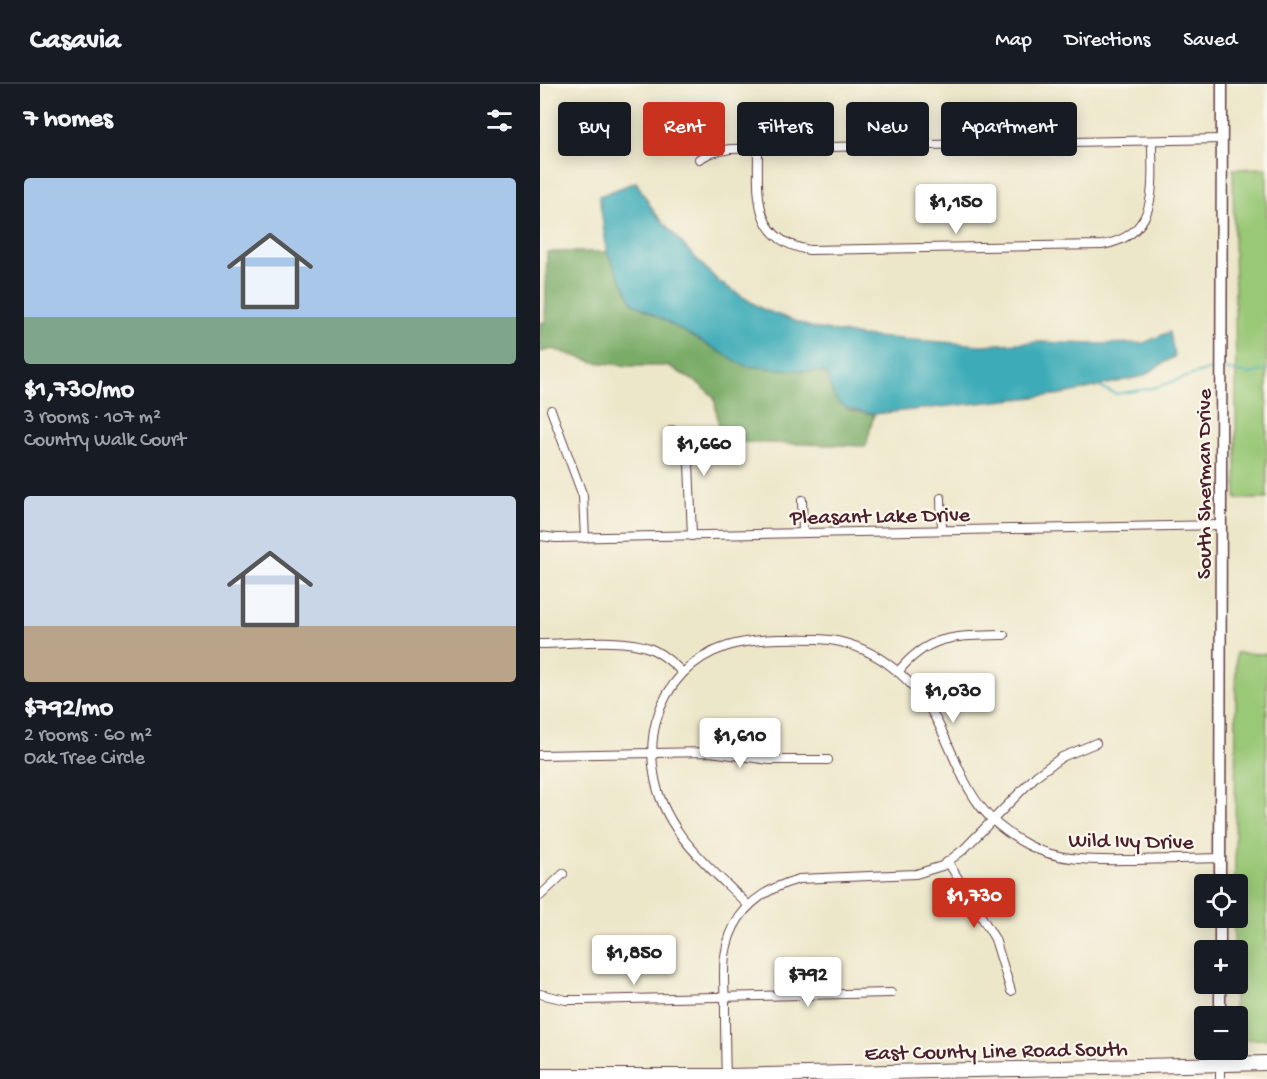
<!DOCTYPE html>
<meta charset="utf-8">
<style>
body{margin:0;font-family:"Gochi Hand",sans-serif;background:#242831;color:#f1f3f6;height:100vh;display:flex;flex-direction:column;font-size:22px;white-space:nowrap}
*{box-sizing:border-box;margin:0}
p{font-size:20px;color:#9ea1a6}
.icon{flex:none;width:33px;height:33px;fill:none;stroke:currentColor;stroke-width:2;stroke-linecap:round;stroke-linejoin:round}
.map{position:relative;flex:1;overflow:hidden}
.panel{display:flex;flex-direction:column;background:#171b24;width:540px}
.panel>*{flex:none}
.banner{position:absolute;left:18px;top:18px;width:570px;height:54px;display:flex;gap:12px}
.tools{position:absolute;left:654px;top:790px;display:grid;gap:12px}
.tools a{display:grid;place-items:center;width:54px;height:54px;border-radius:6px;background:#171b24;box-shadow:0 3px 15px #0003;font-size:30px}
.price{position:absolute;translate:-50% -51px;padding:0 14px;border-radius:6px;background:#fff;color:#222;font-size:20px;line-height:39px;filter:drop-shadow(0 2px 3px #0008)}
.price::after{content:'';position:absolute;left:50%;top:36px;width:18px;height:14px;margin-left:-9px;background:inherit;clip-path:polygon(0 0,100% 0,50% 100%)}
.price.on{background:#c8321e;color:#fff}
ul{padding:0;list-style:none}
li{display:grid;align-content:center;gap:12px;height:318px;padding:0 24px}
li span{display:grid;place-items:center;height:186px;border-radius:6px;color:#555}
li>.icon{margin-inline-start:auto}
span .icon{width:108px;height:108px;fill:#fffc;stroke-width:1}
li b{font-size:26px}
h2{display:flex;justify-content:space-between;align-items:center;height:72px;padding:0 24px;font-size:26px}
.tag{padding:0 21px;border-radius:6px;background:#171b24;box-shadow:0 3px 15px #0003;font-size:21px;line-height:54px}
.tag.on{background:#c8321e;color:#fff}
header{display:flex;align-items:center;gap:36px;box-sizing:border-box;height:84px;padding:0 30px;background:#171b24;border-bottom:2px solid #363941}
header strong{font-size:28px}
nav{display:flex;gap:33px;margin-inline-start:auto;font-size:21px}
main{display:flex;flex:1;min-height:0}
.map>svg:first-child{display:block}
.green{fill:#99c876;stroke:#727450;stroke-width:1.5}
.forest{fill:#7aac67;stroke:#626649;stroke-width:1.5}
.water{fill:#3cacb8;stroke:#436672;stroke-width:1.5}
.lines{fill:none;stroke-linecap:round;stroke-linejoin:round}
.stream{stroke:#3cacb8;stroke-width:2}
.minor-casing{stroke:#623d43;stroke-width:10}
.tertiary-casing{stroke:#623d43;stroke-width:13}
.primary-casing{stroke:#623d43;stroke-width:16}
.minor{stroke:#fff;stroke-width:8}
.tertiary{stroke:#fff;stroke-width:10}
.primary{stroke:#fff;stroke-width:14}
.labels{text-anchor:middle;stroke-width:4.5;stroke-linejoin:round;paint-order:stroke}
.street-label{font-size:22px;fill:#4a1f2b;stroke:#fbf7ec}
</style>
<header>
<strong>Casavia</strong>
<nav><a>Map</a><a>Directions</a><a>Saved</a></nav>
</header>
<main>
<section class="panel">
<h2>7 homes<svg class="icon" aria-label="filters" viewBox="0 0 24 24"><path d="M4 7h16M4 17h16"/><circle cx="9" cy="7" r="2"/><circle cx="15" cy="17" r="2"/></svg></h2>
<ul>
<li><span style="background:linear-gradient(#a9c7e8 75%,#7fa58c 0)"><svg class="icon" aria-label="home" viewBox="0 0 24 24"><path d="M3 11l9-7 9 7M6 9v11h12V9"/></svg></span><div><b>$1,730/mo</b><p>3 rooms · 107 m²</p><p>Country Walk Court</p></div></li>
<li><span style="background:linear-gradient(#c9d6e8 70%,#b9a48a 0)"><svg class="icon" aria-label="home" viewBox="0 0 24 24"><path d="M3 11l9-7 9 7M6 9v11h12V9"/></svg></span><div><b>$792/mo</b><p>2 rooms · 60 m²</p><p>Oak Tree Circle</p></div></li>
</ul>
</section>
<div class="map">
<svg width="727" height="995" viewBox="0 0 727 995">
<rect width="100%" height="100%" fill="#fbf7ec"/>
<filter id="ink" filterUnits="userSpaceOnUse"><feTurbulence type="fractalNoise" baseFrequency=".0167" numOctaves="2"/><feDisplacementMap in="SourceGraphic" scale="12" xChannelSelector="R" yChannelSelector="G"/><feConvolveMatrix kernelMatrix="1 2 1 2 8 2 1 2 1" color-interpolation-filters="sRGB"/></filter>
<filter id="wash" filterUnits="userSpaceOnUse"><feTurbulence type="fractalNoise" baseFrequency=".008" numOctaves="4" result="noise"/><feDisplacementMap in="SourceGraphic" scale="24" xChannelSelector="R" yChannelSelector="G"/><feGaussianBlur stdDeviation="1.35" result="paint"/><feColorMatrix in="noise" values="0 0 0 0 0 0 0 0 0 0 0 0 0 0 0 0 0 1.4 0 .05"/><feComposite in="paint" operator="in"/></filter>
<g filter="url(#wash)">
<rect width="100%" height="100%" fill="#ede7ca"/>
<g class="green">
<polygon points="727,84 727,415 696,415 696,292 693,85"/>
<polygon points="696,569 727,570 727,955 698,956 698,933 694,933 694,900 698,900 698,867 694,867 694,834 698,834 698,801 695,801"/>
</g>
<polygon class="forest" points="7,168 67,168 93,219 272,288 288,289 308,326 334,330 326,362 197,358 180,350 174,313 158,299 128,282 90,282 54,278 13,265 0,268 0,238 5,239"/>
<path class="water" d="M96,98L114,128L147,165L179,198L222,225L273,244L321,252L441,261L499,258L553,260L604,259L629,248L635,272L603,292L524,310L334,330C303,325 292,322 287,289L205,282L93,219L67,168L59,112Z"/>
<g class="lines">
<g class="stream">
<polyline points="684,285 709,290 727,286"/>
<polyline points="557,302 576,310 613,304 671,285 678,285"/>
</g>
</g>
</g>
<g filter="url(#ink)">
<g class="lines">
<g class="minor-casing">
<g id="minor">
<path d="M218,65C218,111 212,156 269,166L562,161C620,151 612,102 612,57"/>
<polyline points="159,75 170,69 190,65 682,55"/>
<polyline points="11,326 43,412 45,454"/>
<polyline points="132,346 145,368 149,379 152,452"/>
<polyline points="401,414 402,446"/>
<polyline points="262,416 263,449"/>
<polyline points="0,452 16,454 681,441"/>
<path d="M0,560C30,560 82,553 109,564C122,569 133,579 143,589"/>
<path d="M358,588C389,549 418,552 464,551"/>
<polyline points="0,671 170,668 230,676 288,676"/>
<polyline points="408,778 455,855 471,907"/>
<polyline points="0,812 23,790"/>
<path d="M209,822C170,783 122,747 114,689C108,653 117,617 142,590C169,562 202,556 239,555C256,555 273,554 290,556C339,563 378,599 399,641C425,694 430,730 488,761C522,779 559,776 597,776C625,775 653,775 680,774"/>
<polyline points="0,910 26,916 45,916 351,909"/>
<polyline points="680,981 680,995"/>
<path d="M186,992C185,967 185,943 185,918C184,903 183,887 185,872C191,829 219,806 259,795L376,790L402,782L423,766L497,691L522,673L556,659"/>
</g>
</g>
<g class="tertiary-casing">
<g id="tertiary">
<polyline points="680,801 682,0"/>
<polyline points="680,867 680,834"/>
<polyline points="680,933 680,900"/>
<polyline points="680,981 680,966"/>
</g>
</g>
<g class="primary-casing">
<polyline id="primary" points="0,992 186,992 727,979"/>
</g>
<use href="#minor" class="minor"/>
<use href="#tertiary" class="tertiary"/>
<use href="#primary" class="primary"/>
</g>
</g>
<g class="labels">
<g class="street-label">
<text transform="translate(662 400) rotate(-90)" y="8">South Sherman Drive</text>
<text transform="translate(340 430) rotate(-1)" y="8">Pleasant Lake Drive</text>
<text transform="translate(591 755) rotate(1)" y="8">Wild Ivy Drive</text>
<text transform="translate(456 965) rotate(-1)" y="8">East County Line Road South</text>
</g>
</g>
</svg>
<div class="tools">
<a><svg class="icon" aria-label="locate" viewBox="0 0 24 24"><circle cx="12" cy="12" r="6"/><path d="M12 2v4M12 18v4M2 12h4M18 12h4"/></svg></a>
<a>+</a>
<a>−</a>
</div>
<b class="price" style="left:416px;top:151px">$1,150</b>
<b class="price" style="left:164px;top:393px">$1,660</b>
<b class="price" style="left:413px;top:640px">$1,030</b>
<b class="price" style="left:200px;top:685px">$1,610</b>
<b class="price on" style="left:434px;top:845px">$1,730</b>
<b class="price" style="left:94px;top:902px">$1,850</b>
<b class="price" style="left:268px;top:924px">$792</b>
<div class="banner">
<a class="tag">Buy</a>
<a class="tag on">Rent</a>
<a class="tag">Filters</a>
<a class="tag">New</a>
<a class="tag">Apartment</a>
</div>
</div>
</main>
